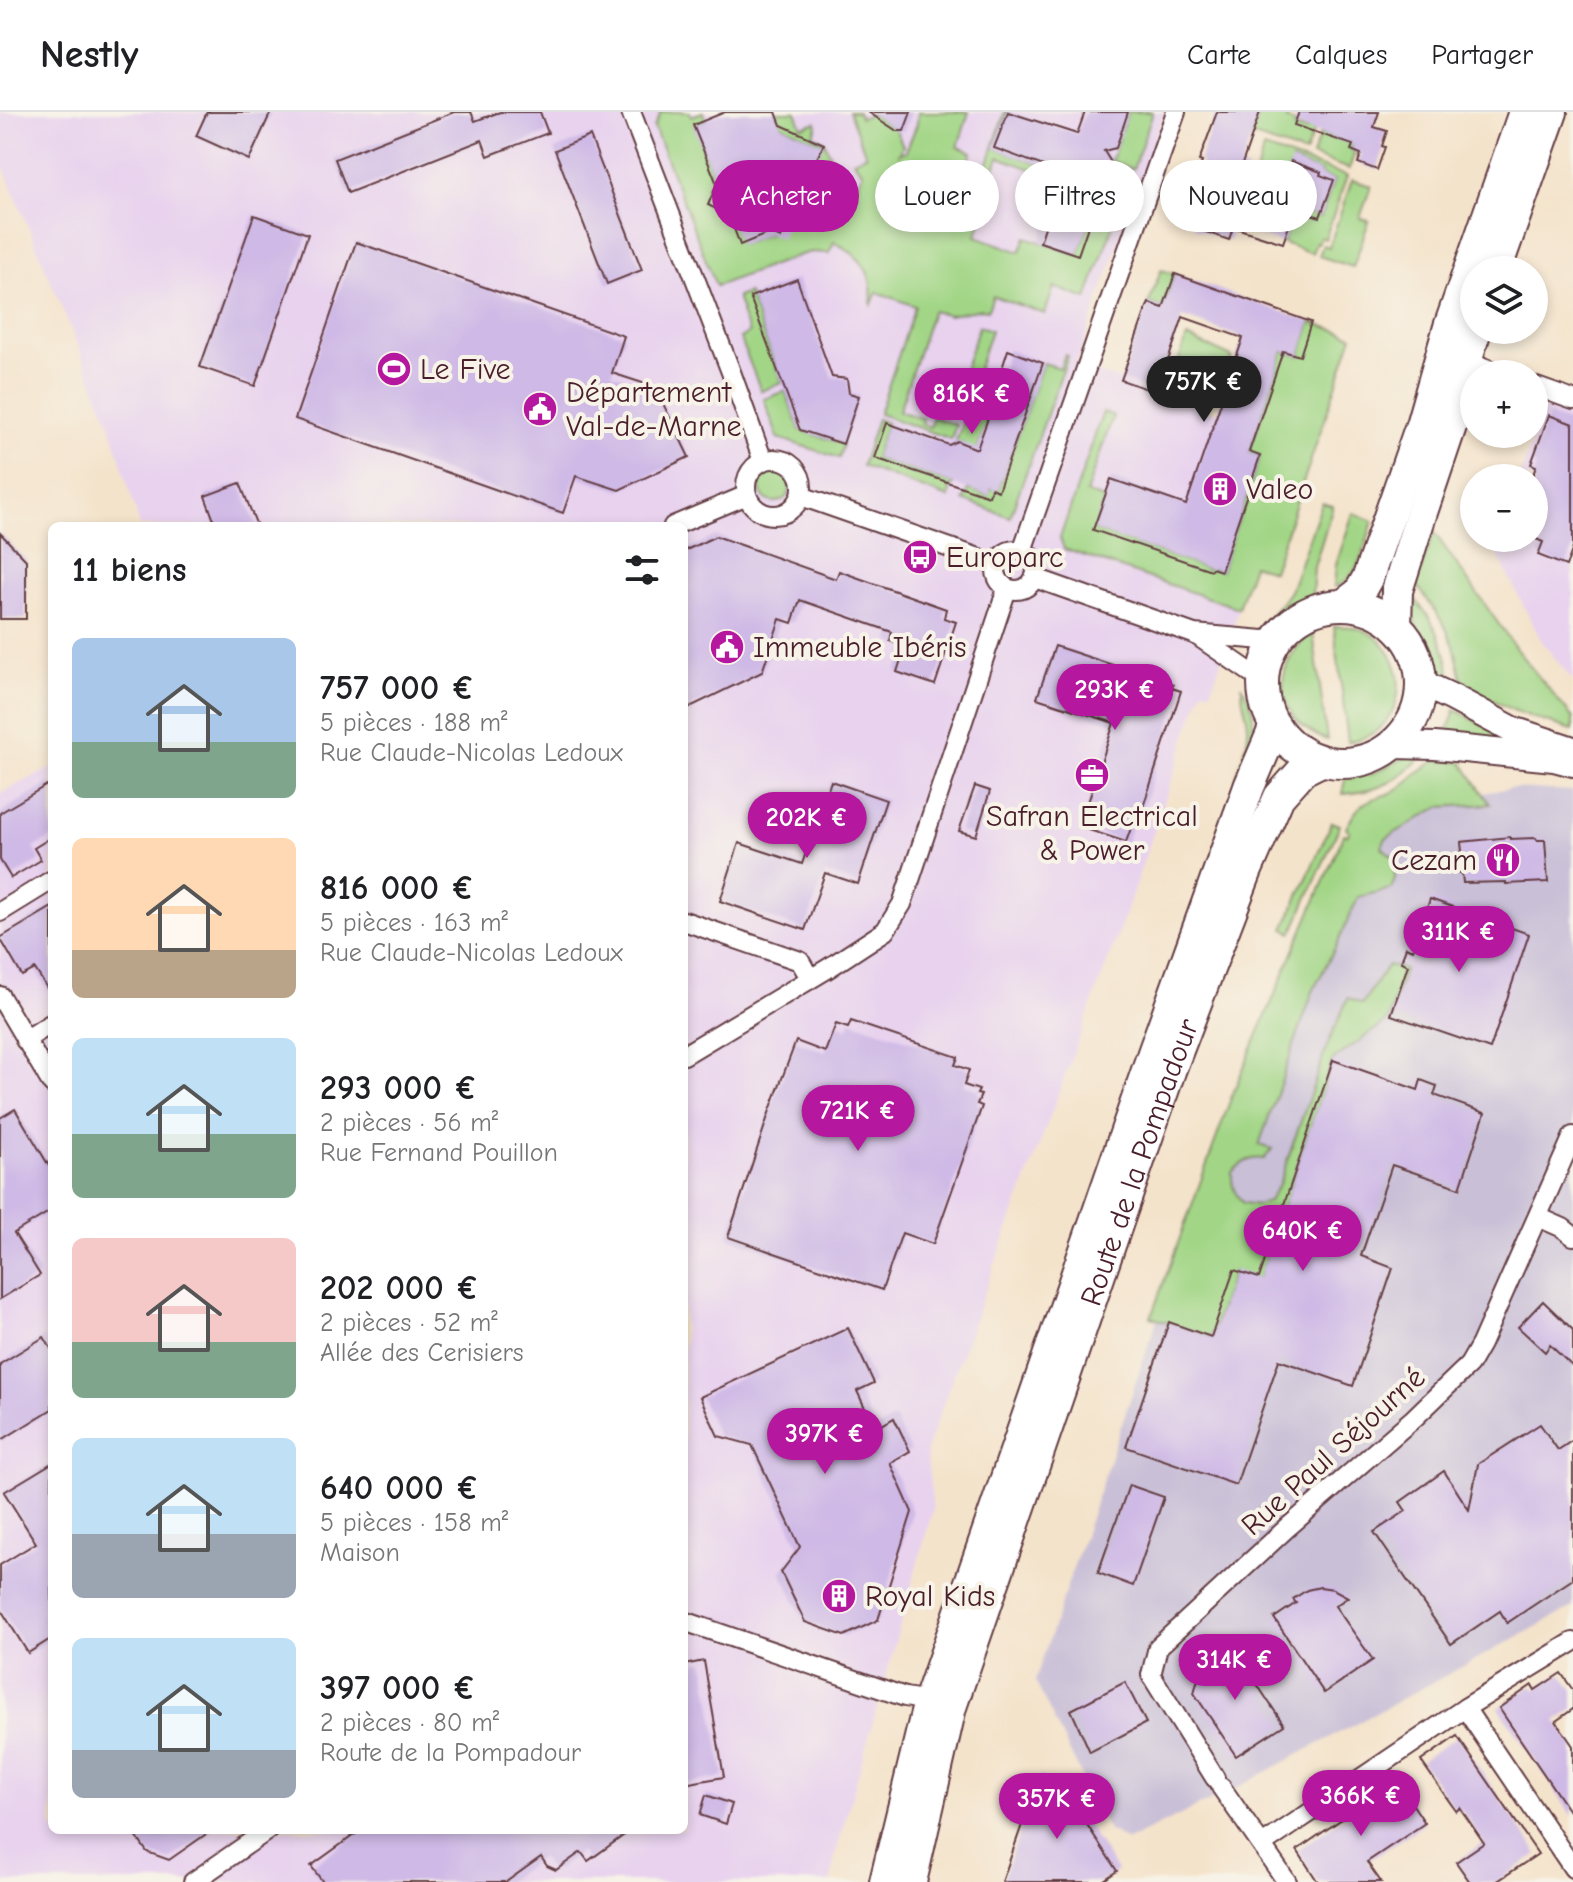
<!DOCTYPE html>
<html lang="fr">
<meta charset="utf-8">
<style>
body{margin:0;font-family:"Comic Neue",sans-serif;background:#f6f6f6;color:#202124;height:100vh;display:flex;flex-direction:column;font-size:30px;white-space:nowrap}
*{box-sizing:border-box;margin:0}
p{font-size:26px;color:#757577}
.icon{flex:none;width:44px;height:44px;fill:none;stroke:currentColor;stroke-width:2;stroke-linecap:round;stroke-linejoin:round}
.map{position:relative;flex:1;overflow:hidden}
.details{position:absolute;left:48px;top:410px;width:640px;height:1312px;display:flex;flex-direction:column;background:#fff;border-radius:12px;box-shadow:0 4px 12px #0003}
.details>*{flex:none}
.banner{position:absolute;left:712px;top:48px;width:740px;height:72px;display:flex;gap:16px}
.fabs{position:absolute;left:1460px;top:144px;display:grid;gap:16px}
.fabs a{display:grid;place-items:center;width:88px;height:88px;border-radius:50%;background:#fff;box-shadow:0 4px 12px #0003;font-size:40px}
.price{position:absolute;translate:-50% -68px;padding:0 18px;border-radius:28px;background:#b5179e;color:#fff;font-size:26px;line-height:52px;filter:drop-shadow(0 2px 4px #0008)}
.price::after{content:'';position:absolute;left:50%;top:48px;width:24px;height:18px;margin-left:-12px;background:inherit;clip-path:polygon(0 0,100% 0,50% 100%)}
.price.selected{background:#222;color:#fff}
ul{padding:0;list-style:none}
li{display:flex;align-items:center;gap:24px;height:200px;padding:0 24px}
li span{display:grid;place-items:center;flex:none;width:224px;height:160px;border-radius:12px;color:#555}
li>.icon{margin-inline-start:auto}
span .icon{width:96px;height:96px;fill:#fffc;stroke-width:1}
li b{font-size:34px}
h2{display:flex;justify-content:space-between;align-items:center;height:96px;padding:0 24px;font-size:34px}
.chip{padding:0 28px;border-radius:36px;background:#fff;box-shadow:0 4px 12px #0003;font-size:28px;line-height:72px}
.chip.selected{background:#b5179e;color:#fff}
header{display:flex;align-items:center;gap:48px;box-sizing:border-box;height:112px;padding:0 40px;background:#fff;border-bottom:2px solid #e0e0e0}
header strong{font-size:38px}
nav{display:flex;gap:44px;margin-inline-start:auto;font-size:28px}
.map>svg:first-child{display:block}
.built{fill:#e8d2ee}
.industrial{fill:#c9bfd7}
.green{fill:#a2d686;stroke:#767a58;stroke-width:2}
.building{fill:#cfb9e6}
.lines{fill:none;stroke-linecap:round;stroke-linejoin:round}
.street-casing{stroke:#643c43;stroke-width:22}
.secondary-casing{stroke:#643c43;stroke-width:30}
.primary-casing{stroke:#643c43;stroke-width:34}
.street{stroke:#fff;stroke-width:18}
.secondary{stroke:#fff;stroke-width:26}
.primary{stroke:#fff;stroke-width:30}
.labels{text-anchor:middle;stroke-width:8;stroke-linejoin:round;paint-order:stroke}
.poi-label{font-size:30px;fill:#4a1f2b;stroke:#f7f3e8;text-anchor:start}
.street-label{font-size:30px;fill:#4a1f2b;stroke:#f7f3e8}
</style>
<header>
<strong>Nestly</strong>
<nav><a>Carte</a><a>Calques</a><a>Partager</a></nav>
</header>
<div class="map">
<svg width="1573" height="1770" viewBox="0 0 1573 1770">
<rect width="100%" height="100%" fill="#f7f3e8"/>
<filter id="ink" filterUnits="userSpaceOnUse"><feTurbulence type="fractalNoise" baseFrequency=".0125" numOctaves="2"/><feDisplacementMap in="SourceGraphic" scale="16" xChannelSelector="R" yChannelSelector="G"/><feConvolveMatrix kernelMatrix="1 2 1 2 8 2 1 2 1" color-interpolation-filters="sRGB"/></filter>
<filter id="wash" filterUnits="userSpaceOnUse"><feTurbulence type="fractalNoise" baseFrequency=".006" numOctaves="4" result="noise"/><feDisplacementMap in="SourceGraphic" scale="32" xChannelSelector="R" yChannelSelector="G"/><feGaussianBlur stdDeviation="1.8" result="paint"/><feColorMatrix in="noise" values="0 0 0 0 0 0 0 0 0 0 0 0 0 0 0 0 0 1.4 0 .05"/><feComposite in="paint" operator="in"/></filter>
<g filter="url(#wash)">
<rect width="100%" height="100%" fill="#f4e3cb"/>
<g class="built">
<polygon points="0,0 1165,0 1076,253 1315,335 1273,459 1253,453 1211,579 1203,577 1126,800 926,1338 933,1397 835,1744 831,1770 0,1770 0,681 52,656 52,1718 684,1718 684,414 140,414 109,309 0,47"/>
<polygon points="1545,295 1573,306 1573,569 1542,530 1493,434 1496,426 1534,426 1534,366 1519,366"/>
</g>
<polygon class="industrial" points="1511,676 1573,679 1573,1495 1240,1674 1127,1729 1108,1718 1035,1569 1171,1166 1207,1120 1377,734 1392,714 1440,689"/>
<g class="green">
<path d="M661,0H690L691,4L703,0L706,8L694,13L717,72L708,93L729,103L741,132L817,103L825,100L844,104L863,60L853,48L866,43L849,0H858L860,6L871,2L896,18L903,34L899,42L906,39L917,12L918,0H969L958,35L972,40L965,65L995,76L976,124L1020,140L1026,125L1078,143L1106,63L1128,70L1087,187L1054,175L1045,202L993,184L988,198L981,197L949,203L932,199L899,299L923,307L922,312L930,315L933,305L956,313L951,327L879,302L915,194L877,180L871,194C875,161 862,144 834,130L829,141L811,140L800,143L716,174L654,15Z"/>
<polygon points="776,0 796,0 802,15 816,10 817,15 813,23 824,29 832,47 825,44 811,77 804,73 823,32 781,13"/>
<polygon points="1005,0 1008,0 995,36 1063,61 1057,81 1041,76 1045,62 999,45 994,59 988,57 988,51"/>
<polygon points="1128,0 1153,0 1133,57 1111,49"/>
<polygon points="1260,0 1272,0 1287,5 1287,8 1295,11 1294,15 1306,19 1307,16 1314,18 1305,42 1251,24"/>
<polygon points="1320,22 1336,27 1355,26 1351,38 1355,40 1349,57 1312,44"/>
<polygon points="1264,36 1347,64 1325,127 1320,125 1318,131 1316,130 1312,141 1283,131 1290,111 1294,112 1299,98 1321,105 1334,68 1320,63 1321,60 1292,49 1285,68 1276,65 1275,67 1256,60"/>
<polygon points="1254,66 1273,72 1265,94 1244,96"/>
<polygon points="1352,68 1371,74 1360,106 1369,109 1353,155 1319,144 1323,133 1329,135"/>
<polygon points="1161,158 1175,162 1163,196 1149,191"/>
<polygon points="748,181 782,271 761,279 740,226 749,221 741,201 742,200 737,185"/>
<polygon points="1311,210 1353,224 1273,459 1253,453 1238,496 1064,437 1060,426 1103,300 1113,304 1086,381 1104,387 1094,418 1211,458 1212,456 1221,459 1260,344 1249,340 1283,239 1300,244"/>
<polygon points="979,214 991,218 970,280 958,276"/>
<polygon points="1187,225 1232,245 1220,277 1213,274 1211,280 1172,267"/>
<polygon points="1065,243 1068,244 1010,405 963,388 967,383 968,377 988,384 991,376 998,378 1043,251 1060,256"/>
<polygon points="785,279 800,318 843,332 839,346 778,326 764,287"/>
<polygon points="971,287 983,292 989,302 976,341 964,334 962,331 956,329"/>
<polygon points="877,307 887,311 875,346 954,372 950,377 949,386 862,354"/>
<circle cx="775" cy="375" r="15"/>
<polygon points="1322,391 1333,394 1314,455 1312,483 1288,494 1259,515 1283,489 1290,479"/>
<path d="M1353,401L1373,409C1366,430 1359,469 1334,475L1336,453Z"/>
<path d="M1434,420L1519,541L1573,606V618C1535,607 1492,594 1462,567L1454,534L1444,512L1417,473L1418,466Z"/>
<path d="M1407,480C1435,504 1447,537 1452,572C1435,558 1435,547 1425,528C1416,510 1409,502 1407,480Z"/>
<path d="M1334,514C1346,514 1361,515 1371,522C1403,542 1408,588 1382,614C1372,624 1360,627 1348,630Z"/>
<path d="M1313,521L1327,628C1275,609 1268,553 1313,521Z"/>
<path d="M1242,575C1262,601 1251,637 1242,666L1236,664C1242,648 1249,630 1248,613C1247,600 1241,589 1242,575Z"/>
<polygon points="1455,598 1522,633 1444,629"/>
<path d="M1425,640C1402,668 1379,680 1342,682L1345,667L1372,662L1411,642Z"/>
<path d="M1440,648L1462,650L1490,692L1439,695L1385,727L1382,735L1394,746L1395,767L1391,777L1358,785L1340,826L1313,879L1259,1033L1272,1037L1264,1047C1249,1045 1243,1050 1232,1060C1231,1074 1234,1081 1243,1091L1257,1093L1269,1089L1279,1072L1327,934L1348,886L1362,892L1388,853L1404,858L1388,908L1333,948L1259,1167L1233,1159L1211,1225L1151,1205L1234,978L1344,722L1347,723L1350,719L1346,716C1350,709 1354,700 1361,694C1369,686 1381,685 1391,681C1409,672 1421,653 1440,648Z"/>
<polygon points="1332,710 1340,713 1292,821 1284,817"/>
</g>
<g id="blocks">
<g class="building">
<polygon points="207,0 271,0 249,48 196,24"/>
<polygon points="454,0 471,0 475,9 500,0 540,0 548,21 488,44 482,28 348,81 335,47"/>
<polygon points="725,0 776,0 781,13 824,32 804,73 817,103 786,115 781,126 769,121 740,133 729,103 708,93 717,72 693,13"/>
<polygon points="868,0 911,0 904,19 897,19"/>
<polygon points="1008,0 1077,22 1085,0 1128,0 1116,36 1104,39 1115,57 1107,60 1078,143 1040,130 1063,61 994,36"/>
<polygon points="1217,0 1260,0 1241,55 1247,56 1236,85 1265,94 1276,65 1285,68 1291,49 1321,60 1320,63 1334,68 1320,105 1299,98 1293,112 1290,111 1283,131 1233,115 1229,128 1194,116 1205,83 1192,79 1202,50 1199,49"/>
<polygon points="1299,0 1379,0 1374,15 1387,19 1382,34 1385,35 1377,58 1358,51 1361,42 1351,38 1353,33 1294,13"/>
<polygon points="590,24 642,158 607,172 555,38"/>
<polygon points="254,103 308,122 255,274 200,255"/>
<polygon points="356,130 624,224 612,261 655,275 689,345 619,378 576,364 563,401 295,307"/>
<polygon points="1175,162 1311,210 1300,244 1283,239 1249,340 1260,344 1221,459 1212,456 1211,458 1093,418 1111,367 1186,393 1243,226 1183,205 1163,263 1159,262 1153,279 1121,268 1147,195 1149,191 1163,196"/>
<polygon points="797,167 832,265 847,267 849,281 859,284 843,332 800,318 750,185"/>
<polygon points="1008,238 1043,251 998,379 991,376 989,384 875,346 887,311 949,333 957,329 977,337 988,306 982,296 983,290 993,284"/>
<polygon points="1549,303 1573,312 1573,436 1566,454 1538,443 1543,430 1534,426 1534,360 1536,354 1531,352"/>
<polygon points="240,371 257,414 216,414 205,384"/>
<polygon points="0,421 26,448 26,507 0,507"/>
<polygon points="716,424 836,467 839,459 946,497 944,506 956,510 935,573 897,560 905,535 890,529 892,520 800,488 792,511 780,507 762,560 684,598 684,439"/>
<polygon points="1055,534 1173,573 1172,576 1181,579 1143,695 1139,694 1126,730 1080,715 1114,611 1037,586"/>
<polygon points="831,669 886,688 858,772 825,761 805,818 720,789 739,731 802,752"/>
<polygon points="52,670 52,725 34,736 41,748 11,766 0,748 0,701"/>
<polygon points="975,674 990,679 976,724 959,719"/>
<polygon points="1510,725 1510,727 1536,726 1537,728 1545,728 1548,770 1506,772 1506,770 1463,771 1462,761 1460,761 1459,741 1462,740 1461,730"/>
<polygon points="1430,787 1529,822 1490,937 1391,903 1408,853 1401,850 1406,835 1413,838"/>
<polygon points="52,795 52,884 35,857 22,864 0,826"/>
<polygon points="851,909 958,945 955,953 969,958 964,973 979,978 977,982 981,983 977,992 982,994 933,1132 902,1121 882,1178 728,1125 769,1001 796,929 825,940 836,912 848,916"/>
<polygon points="1333,948 1418,978 1421,968 1437,974 1434,983 1485,1001 1460,1076 1392,1053 1361,1144 1393,1156 1353,1274 1279,1248 1236,1373 1126,1335 1169,1210 1211,1225 1234,1158 1259,1166"/>
<polygon points="15,997 52,1059 52,1098 14,1121 40,1163 0,1187 0,1006"/>
<polygon points="1543,1189 1573,1218 1573,1255 1550,1233 1545,1240 1518,1215"/>
<polygon points="848,1216 874,1271 857,1279 875,1317 894,1306 910,1339 890,1351 912,1400 878,1508 844,1524 805,1510 781,1460 800,1435 752,1333 718,1324 700,1285"/>
<polygon points="44,1225 52,1238 52,1297 0,1329 0,1252"/>
<polygon points="1540,1312 1558,1338 1573,1328 1573,1467 1507,1511 1500,1499 1451,1532 1374,1420 1406,1399 1400,1390 1444,1359 1469,1398 1478,1352"/>
<polygon points="52,1351 52,1526 28,1541 0,1496 0,1453 36,1431 4,1380"/>
<polygon points="1129,1373 1164,1385 1133,1474 1098,1461"/>
<polygon points="1320,1475 1333,1477 1348,1485 1335,1494 1373,1548 1324,1581 1274,1506 1296,1491 1293,1487 1307,1478"/>
<polygon points="1231,1533 1284,1613 1236,1644 1194,1581 1197,1570 1204,1561 1199,1555"/>
<polygon points="704,1549 724,1665 684,1672 684,1553"/>
<polygon points="1561,1561 1573,1578 1573,1597 1556,1609 1573,1634 1573,1705 1499,1596 1532,1573 1535,1578"/>
<polygon points="1125,1570 1146,1611 1090,1640 1071,1598"/>
<polygon points="1457,1624 1538,1742 1496,1770 1470,1770 1456,1750 1484,1731 1460,1696 1456,1699 1421,1649"/>
<polygon points="1039,1664 1068,1674 1089,1705 1084,1708 1117,1759 1101,1770 1002,1770"/>
<polygon points="1397,1669 1425,1711 1367,1750 1381,1770 1318,1770 1297,1738"/>
<polygon points="706,1683 732,1692 726,1712 700,1703"/>
<polygon points="132,1718 212,1718 169,1748 147,1740"/>
<polygon points="361,1718 631,1718 588,1749 581,1740 556,1758 547,1754 541,1745 506,1770 323,1770 311,1754"/>
</g>
</g>
</g>
<g filter="url(#ink)">
<use href="#blocks" fill-opacity="0" stroke="#643c43" stroke-width="2"/>
<g class="lines">
<g class="street-casing">
<g id="street">
<polyline points="631,0 731,260 763,349"/>
<polyline points="1475,252 1502,262"/>
<polyline points="1534,274 1573,288"/>
<circle cx="774" cy="375" r="28"/>
<polyline points="801,384 996,452"/>
<polyline points="673,414 747,383"/>
<circle cx="1016" cy="458" r="20"/>
<polyline points="1022,439 1176,0"/>
<polyline points="1035,466 1194,522 1275,529"/>
<polyline points="1196,523 1263,569"/>
<polyline points="0,800 52,768"/>
<polyline points="684,809 800,849 810,866"/>
<polyline points="0,884 52,972"/>
<polyline points="25,928 52,911"/>
<polyline points="684,943 827,857 885,819 902,792 1007,477"/>
<polyline points="1538,1105 1563,1116 1573,1124"/>
<polyline points="684,1509 905,1585 929,1589"/>
<polyline points="1465,1596 1573,1756"/>
<polyline points="1215,1666 1151,1563 1158,1535 1287,1416 1414,1306 1469,1253 1481,1232 1573,1024"/>
<polyline points="1221,1675 1287,1770"/>
<polyline points="1262,1733 1465,1596 1573,1530"/>
<polyline points="193,1770 268,1718"/>
</g>
</g>
<g class="secondary-casing">
<g id="secondary">
<polyline points="1421,571 1453,586 1513,618 1570,637"/>
<polyline points="1393,633 1435,634 1554,646 1573,651"/>
</g>
</g>
<g class="primary-casing">
<g id="primary">
<polyline points="1496,158 1552,0"/>
<circle cx="1342" cy="572" r="79"/>
<polyline points="1343,493 1359,481 1368,465 1421,313 1449,215 1524,0"/>
<polyline points="1396,514 1397,479 1420,406 1452,311 1466,249 1476,218"/>
<polyline points="885,1770 929,1589 1153,941 1249,675 1275,614"/>
<path id="s1" d="M911,1770L951,1595L1170,959L1247,758L1279,685L1303,658L1321,649"/>
</g>
</g>
<use href="#street" class="street"/>
<use href="#secondary" class="secondary"/>
<use href="#primary" class="primary"/>
</g>
</g>
<defs>
<g id="stadium-disc" transform="scale(1.8)"><circle r="9.5" fill="#b5179e" stroke="#f7f3e8"/><path d="M0-5a6.5 5 0 1 0 0 10a6.5 5 0 1 0 0-10ZM-3.5-1.8h7v3.6h-7Z" fill="#fff"/></g>
<g id="civic-disc" transform="scale(1.8)"><circle r="9.5" fill="#b5179e" stroke="#f7f3e8"/><path d="M-.6-6.5H3V-4.5H.6V-3L4-1V1h2V6H-6V1h2V-1L-.6-3ZM-1.2 2.5V6h2.4V2.5Z" fill="#fff"/></g>
<g id="building-disc" transform="scale(1.8)"><circle r="9.5" fill="#b5179e" stroke="#f7f3e8"/><path d="M-4-6H4V6H1V3H-1V6H-4ZM-2.5-4.3h1.7v1.8h-1.7ZM.8-4.3h1.7v1.8H.8ZM-2.5-1h1.7V.8h-1.7ZM.8-1h1.7V.8H.8Z" fill="#fff"/></g>
<g id="bus-disc" transform="scale(1.8)"><circle r="9.5" fill="#b5179e" stroke="#f7f3e8"/><path d="M-5-6H5V4H4V6H2V4H-2V6H-4V4H-5ZM-3.5-4V0h7V-4ZM-3.5 1.2v1.5H-2V1.2ZM2 1.2v1.5H3.5V1.2Z" fill="#fff"/></g>
<g id="office-disc" transform="scale(1.8)"><circle r="9.5" fill="#b5179e" stroke="#f7f3e8"/><path d="M-6-3h4V-5.5h4V-3h4V5H-6ZM-1-4.5V-3h2v-1.5ZM-6 0V1H6V0Z" fill="#fff"/></g>
<g id="restaurant-disc" transform="scale(1.8)"><circle r="9.5" fill="#b5179e" stroke="#f7f3e8"/><path d="M-5-6h1v4h1v-4h1v4h1v-4h1v5L-1.5 .5V6h-2V.5L-5-1ZM5-6V6H3V1.5H1.5Q1.5-4 5-6Z" fill="#fff"/></g>
</defs>
<g fill-rule="evenodd">
<use href="#stadium-disc" x="394" y="257"/>
<use href="#civic-disc" x="540" y="297"/>
<use href="#building-disc" x="1220" y="377"/>
<use href="#bus-disc" x="920" y="445"/>
<use href="#civic-disc" x="727" y="535"/>
<use href="#office-disc" x="1092" y="663"/>
<use href="#restaurant-disc" x="1503" y="748"/>
<use href="#building-disc" x="839" y="1484"/>
</g>
<g class="labels">
<g class="poi-label">
<text x="420" y="267">Le Five</text>
<text x="566" y="290">Département<tspan x="566" dy="34">Val-de-Marne</tspan></text>
<text x="1246" y="387">Valeo</text>
<text x="946" y="455">Europarc</text>
<text x="753" y="545">Immeuble Ibéris</text>
<text x="1092" y="714" text-anchor="middle">Safran Electrical<tspan x="1092" dy="34">&amp; Power</tspan></text>
<text x="1477" y="758" text-anchor="end">Cezam</text>
<text x="865" y="1494">Royal Kids</text>
</g>
<g class="street-label">
<text dy="10" stroke="none"><textPath href="#s1" startOffset="756">Route de la Pompadour</textPath></text>
<text transform="translate(1333 1339) rotate(-42)" y="10">Rue Paul Séjourné</text>
</g>
</g>
</svg>
<div class="fabs">
<a><svg class="icon" aria-label="layers" viewBox="0 0 24 24"><path d="M12 4l9 5-9 5-9-5zM3 14l9 5 9-5"/></svg></a>
<a>+</a>
<a>−</a>
</div>
<b class="price selected" style="left:1204px;top:312px">757K €</b>
<b class="price" style="left:972px;top:324px">816K €</b>
<b class="price" style="left:1115px;top:620px">293K €</b>
<b class="price" style="left:807px;top:748px">202K €</b>
<b class="price" style="left:1459px;top:862px">311K €</b>
<b class="price" style="left:858px;top:1041px">721K €</b>
<b class="price" style="left:1303px;top:1161px">640K €</b>
<b class="price" style="left:825px;top:1364px">397K €</b>
<b class="price" style="left:1235px;top:1590px">314K €</b>
<b class="price" style="left:1361px;top:1726px">366K €</b>
<b class="price" style="left:1057px;top:1729px">357K €</b>
<div class="banner">
<a class="chip selected">Acheter</a>
<a class="chip">Louer</a>
<a class="chip">Filtres</a>
<a class="chip">Nouveau</a>
</div>
<section class="details">
<h2>11 biens<svg class="icon" aria-label="filters" viewBox="0 0 24 24"><path d="M4 7h16M4 17h16"/><circle cx="9" cy="7" r="2"/><circle cx="15" cy="17" r="2"/></svg></h2>
<ul>
<li><span style="background:linear-gradient(#a9c7e8 65%,#7fa58c 0)"><svg class="icon" aria-label="home" viewBox="0 0 24 24"><path d="M3 11l9-7 9 7M6 9v11h12V9"/></svg></span><div><b>757 000 €</b><p>5 pièces · 188 m²</p><p>Rue Claude-Nicolas Ledoux</p></div></li>
<li><span style="background:linear-gradient(#ffd9b3 70%,#b9a48a 0)"><svg class="icon" aria-label="home" viewBox="0 0 24 24"><path d="M3 11l9-7 9 7M6 9v11h12V9"/></svg></span><div><b>816 000 €</b><p>5 pièces · 163 m²</p><p>Rue Claude-Nicolas Ledoux</p></div></li>
<li><span style="background:linear-gradient(#bfe0f5 60%,#7fa58c 0)"><svg class="icon" aria-label="home" viewBox="0 0 24 24"><path d="M3 11l9-7 9 7M6 9v11h12V9"/></svg></span><div><b>293 000 €</b><p>2 pièces · 56 m²</p><p>Rue Fernand Pouillon</p></div></li>
<li><span style="background:linear-gradient(#f6c9c9 65%,#7fa58c 0)"><svg class="icon" aria-label="home" viewBox="0 0 24 24"><path d="M3 11l9-7 9 7M6 9v11h12V9"/></svg></span><div><b>202 000 €</b><p>2 pièces · 52 m²</p><p>Allée des Cerisiers</p></div></li>
<li><span style="background:linear-gradient(#bfe0f5 60%,#9aa5b1 0)"><svg class="icon" aria-label="home" viewBox="0 0 24 24"><path d="M3 11l9-7 9 7M6 9v11h12V9"/></svg></span><div><b>640 000 €</b><p>5 pièces · 158 m²</p><p>Maison</p></div></li>
<li><span style="background:linear-gradient(#bfe0f5 70%,#9aa5b1 0)"><svg class="icon" aria-label="home" viewBox="0 0 24 24"><path d="M3 11l9-7 9 7M6 9v11h12V9"/></svg></span><div><b>397 000 €</b><p>2 pièces · 80 m²</p><p>Route de la Pompadour</p></div></li>
</ul>
</section>
</div>
